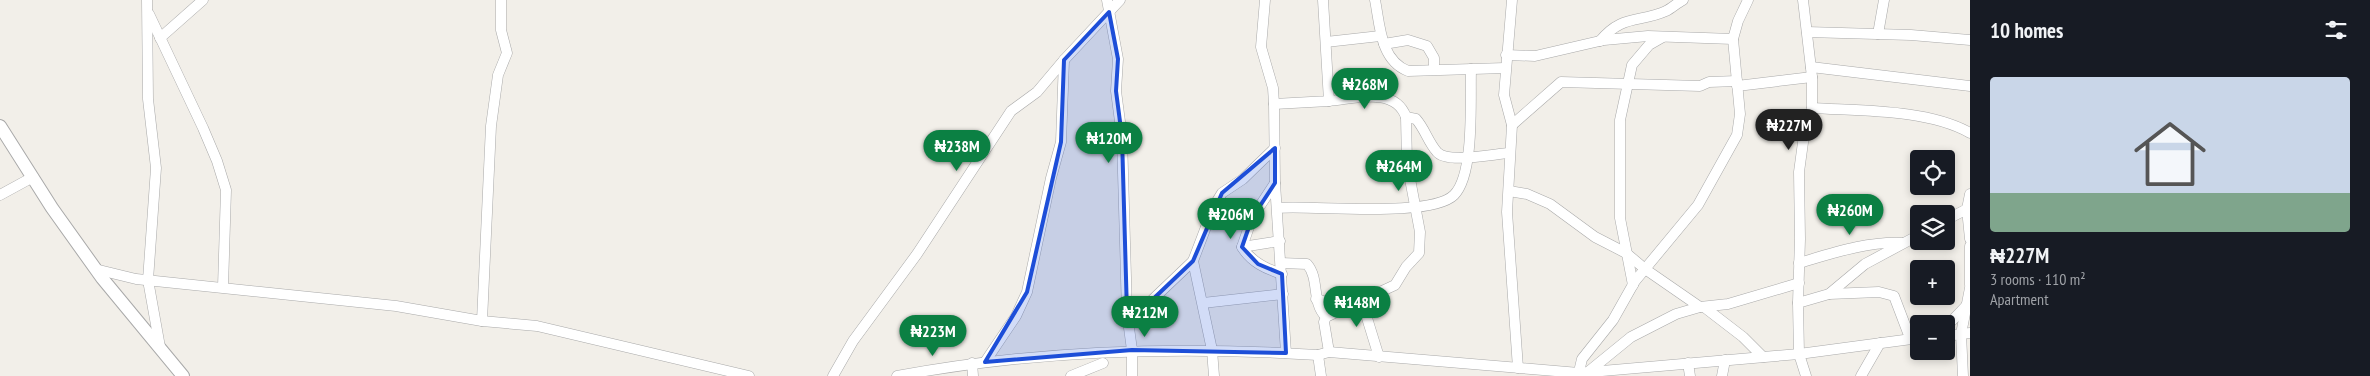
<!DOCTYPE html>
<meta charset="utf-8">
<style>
body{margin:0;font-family:"PT Sans Narrow",sans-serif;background:#20242c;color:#f1f3f6;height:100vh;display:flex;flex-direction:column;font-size:19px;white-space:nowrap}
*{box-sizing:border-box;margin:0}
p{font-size:16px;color:#9ea1a6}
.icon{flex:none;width:28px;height:28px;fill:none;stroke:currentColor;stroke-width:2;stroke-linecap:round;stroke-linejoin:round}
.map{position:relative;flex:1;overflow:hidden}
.drawer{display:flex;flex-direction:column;background:#171b24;width:400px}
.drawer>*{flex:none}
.controls{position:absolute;left:1910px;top:150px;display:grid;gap:10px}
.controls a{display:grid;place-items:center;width:45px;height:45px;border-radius:5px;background:#171b24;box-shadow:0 2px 8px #0003;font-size:25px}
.price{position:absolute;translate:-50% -42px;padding:0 11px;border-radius:18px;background:#0b8043;color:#fff;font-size:16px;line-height:32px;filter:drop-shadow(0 1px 2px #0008)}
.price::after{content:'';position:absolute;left:50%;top:30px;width:15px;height:11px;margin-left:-8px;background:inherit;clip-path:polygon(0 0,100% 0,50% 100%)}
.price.on{background:#222;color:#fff}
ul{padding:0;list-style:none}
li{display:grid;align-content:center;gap:10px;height:265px;padding:0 20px}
li span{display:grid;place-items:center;height:155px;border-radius:5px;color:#555}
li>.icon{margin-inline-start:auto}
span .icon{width:90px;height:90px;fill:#fffc;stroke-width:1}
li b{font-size:21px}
h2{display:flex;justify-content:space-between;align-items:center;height:60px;padding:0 20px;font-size:21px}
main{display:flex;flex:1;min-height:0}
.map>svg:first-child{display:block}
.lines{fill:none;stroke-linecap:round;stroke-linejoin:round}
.minor-casing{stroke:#a9a9a9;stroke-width:11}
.tertiary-casing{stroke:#a9a9a9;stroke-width:14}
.minor{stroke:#fff;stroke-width:10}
.tertiary{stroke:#fff;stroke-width:12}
.marked{fill:#1d4ed8;fill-opacity:0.2;stroke:#1d4ed8;stroke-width:4;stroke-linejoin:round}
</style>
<main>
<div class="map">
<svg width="1970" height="376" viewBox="0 0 1970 376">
<rect width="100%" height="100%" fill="#f2efe9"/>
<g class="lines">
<g class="minor-casing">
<g id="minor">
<polyline points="147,0 148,99 156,168 148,280 160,347"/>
<polyline points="1107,0 1118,59 1116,91 1122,137 1127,313"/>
<polyline points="1265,0 1261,47 1273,88 1274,104 1275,183 1286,353"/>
<path d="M1375,0C1380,25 1380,60 1408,71L1505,68"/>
<polyline points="1512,0 1504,95 1512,125 1507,212 1518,368"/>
<polyline points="149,14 203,128 217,161 226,190 223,287"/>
<polyline points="1807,32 1911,35 1970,40"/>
<polyline points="1878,34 1884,0"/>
<polyline points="160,38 203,0"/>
<path d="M1600,41C1622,14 1639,23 1666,11C1672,8 1677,3 1683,0"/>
<polyline points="1326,42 1380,36"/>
<polyline points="1384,44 1408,40 1427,46 1434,58 1434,68"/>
<polyline points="1506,55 1535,56 1604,40 1648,36 1733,39 1738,21 1748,0"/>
<polyline points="1811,67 1970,86"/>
<polyline points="1737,86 1812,77"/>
<path d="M1329,101C1354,99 1395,86 1406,117"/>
<polyline points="1274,104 1329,101 1323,0"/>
<path d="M1812,108C1860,111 1928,109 1970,133"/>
<polyline points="1512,125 1561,82 1700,86 1709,82 1737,81"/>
<path d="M1275,183L1252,218L1242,247C1251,262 1266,269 1282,274"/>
<polyline points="1509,191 1527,194 1550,204 1595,237 1626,253 1645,269 1700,307"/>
<polyline points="1970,194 1967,209 1970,239"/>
<polyline points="0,195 33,177"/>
<path d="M1278,208C1313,205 1431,218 1454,195C1475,174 1470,98 1471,69"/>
<polyline points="1946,220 1967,209"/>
<polyline points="1970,246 1970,285"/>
<polyline points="1242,247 1280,241"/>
<polyline points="1193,261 1212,350 1214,376"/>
<path d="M1281,263L1307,264C1320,279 1311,302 1326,317"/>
<path d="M1799,263C1833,253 1868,241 1903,243"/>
<polyline points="99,270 136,279 396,306 482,321 537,326 749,376"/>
<polyline points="1633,285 1620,218 1620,120 1632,65 1649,45 1663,37"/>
<polyline points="1829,294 1879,292 1894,296 1910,338"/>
<polyline points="1367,298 1367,318 1379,357"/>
<polyline points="1316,299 1347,307"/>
<polyline points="1203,303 1283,294"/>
<polyline points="1798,303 1800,239 1799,172 1804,135 1812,108 1812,77 1803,0"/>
<polyline points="1704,307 1743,337 1763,357"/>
<polyline points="482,321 491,126 498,75 507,53 501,30 501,0"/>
<polyline points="1946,327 1966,306"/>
<polyline points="1946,336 1970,333"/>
<path d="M1329,352L1324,322L1326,317L1395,285L1406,267L1419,253L1420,232L1407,163L1406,117L1416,119C1425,129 1428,142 1437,152C1447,164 1493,154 1509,153"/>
<polyline points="1318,355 1321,376"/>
<polyline points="985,362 1016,316 1027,292 1051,178 1061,142 1064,60"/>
<polyline points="972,363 973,376"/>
<polyline points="1688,363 1690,376"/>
<polyline points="1588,372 1631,337 1676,314 1700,307 1728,304 1799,283"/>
<polyline points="833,376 853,341 917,254 1011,111 1037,92 1064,60 1120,0"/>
<path d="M897,376C1036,350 1178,346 1318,355L1329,352L1579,373L1799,354L1919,338"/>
<polyline points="1071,376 1103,363"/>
<polyline points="1132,376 1132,350 1127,313 1151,301 1193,261 1214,206 1222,193 1243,179 1275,148"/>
<polyline points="1578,376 1582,359 1613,320 1635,281 1698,205 1737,135 1740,114 1733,39"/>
<polyline points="1722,376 1725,360"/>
<polyline points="1806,376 1799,354 1798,303 1829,294 1865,264 1919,235"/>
<polyline points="1861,376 1880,343"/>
<polyline points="1963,376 1961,334 1970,288"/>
</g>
</g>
<g class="tertiary-casing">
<polyline id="tertiary" points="0,126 52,208 102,278 183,376"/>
</g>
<use href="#minor" class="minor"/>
<use href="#tertiary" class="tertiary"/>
</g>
<path class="marked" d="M1109,12L1118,59L1116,91L1122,137L1127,313L1151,301L1193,261L1222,193L1275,148V183L1252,218L1242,247L1258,264L1282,274L1286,353L1132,350L985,362L1027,292L1061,142L1064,60Z"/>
</svg>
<div class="controls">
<a><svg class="icon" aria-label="locate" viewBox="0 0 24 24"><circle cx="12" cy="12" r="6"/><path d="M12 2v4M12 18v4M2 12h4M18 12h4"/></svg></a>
<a><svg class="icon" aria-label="layers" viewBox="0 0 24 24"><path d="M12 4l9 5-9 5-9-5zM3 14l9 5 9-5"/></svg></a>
<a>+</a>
<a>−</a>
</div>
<b class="price" style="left:1365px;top:110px">₦268M</b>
<b class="price on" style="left:1789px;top:151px">₦227M</b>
<b class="price" style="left:1109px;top:164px">₦120M</b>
<b class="price" style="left:957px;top:172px">₦238M</b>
<b class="price" style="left:1399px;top:192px">₦264M</b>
<b class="price" style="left:1850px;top:236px">₦260M</b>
<b class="price" style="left:1231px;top:240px">₦206M</b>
<b class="price" style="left:1357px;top:328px">₦148M</b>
<b class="price" style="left:1145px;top:338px">₦212M</b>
<b class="price" style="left:933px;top:357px">₦223M</b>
</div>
<section class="drawer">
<h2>10 homes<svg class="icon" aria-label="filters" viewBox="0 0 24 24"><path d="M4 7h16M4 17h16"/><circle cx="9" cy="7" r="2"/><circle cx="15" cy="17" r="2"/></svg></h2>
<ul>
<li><span style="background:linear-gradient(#c9d6e8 75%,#7fa58c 0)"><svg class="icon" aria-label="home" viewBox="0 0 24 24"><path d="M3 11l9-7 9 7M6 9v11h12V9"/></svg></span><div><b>₦227M</b><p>3 rooms · 110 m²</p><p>Apartment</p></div></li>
</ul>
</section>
</main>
